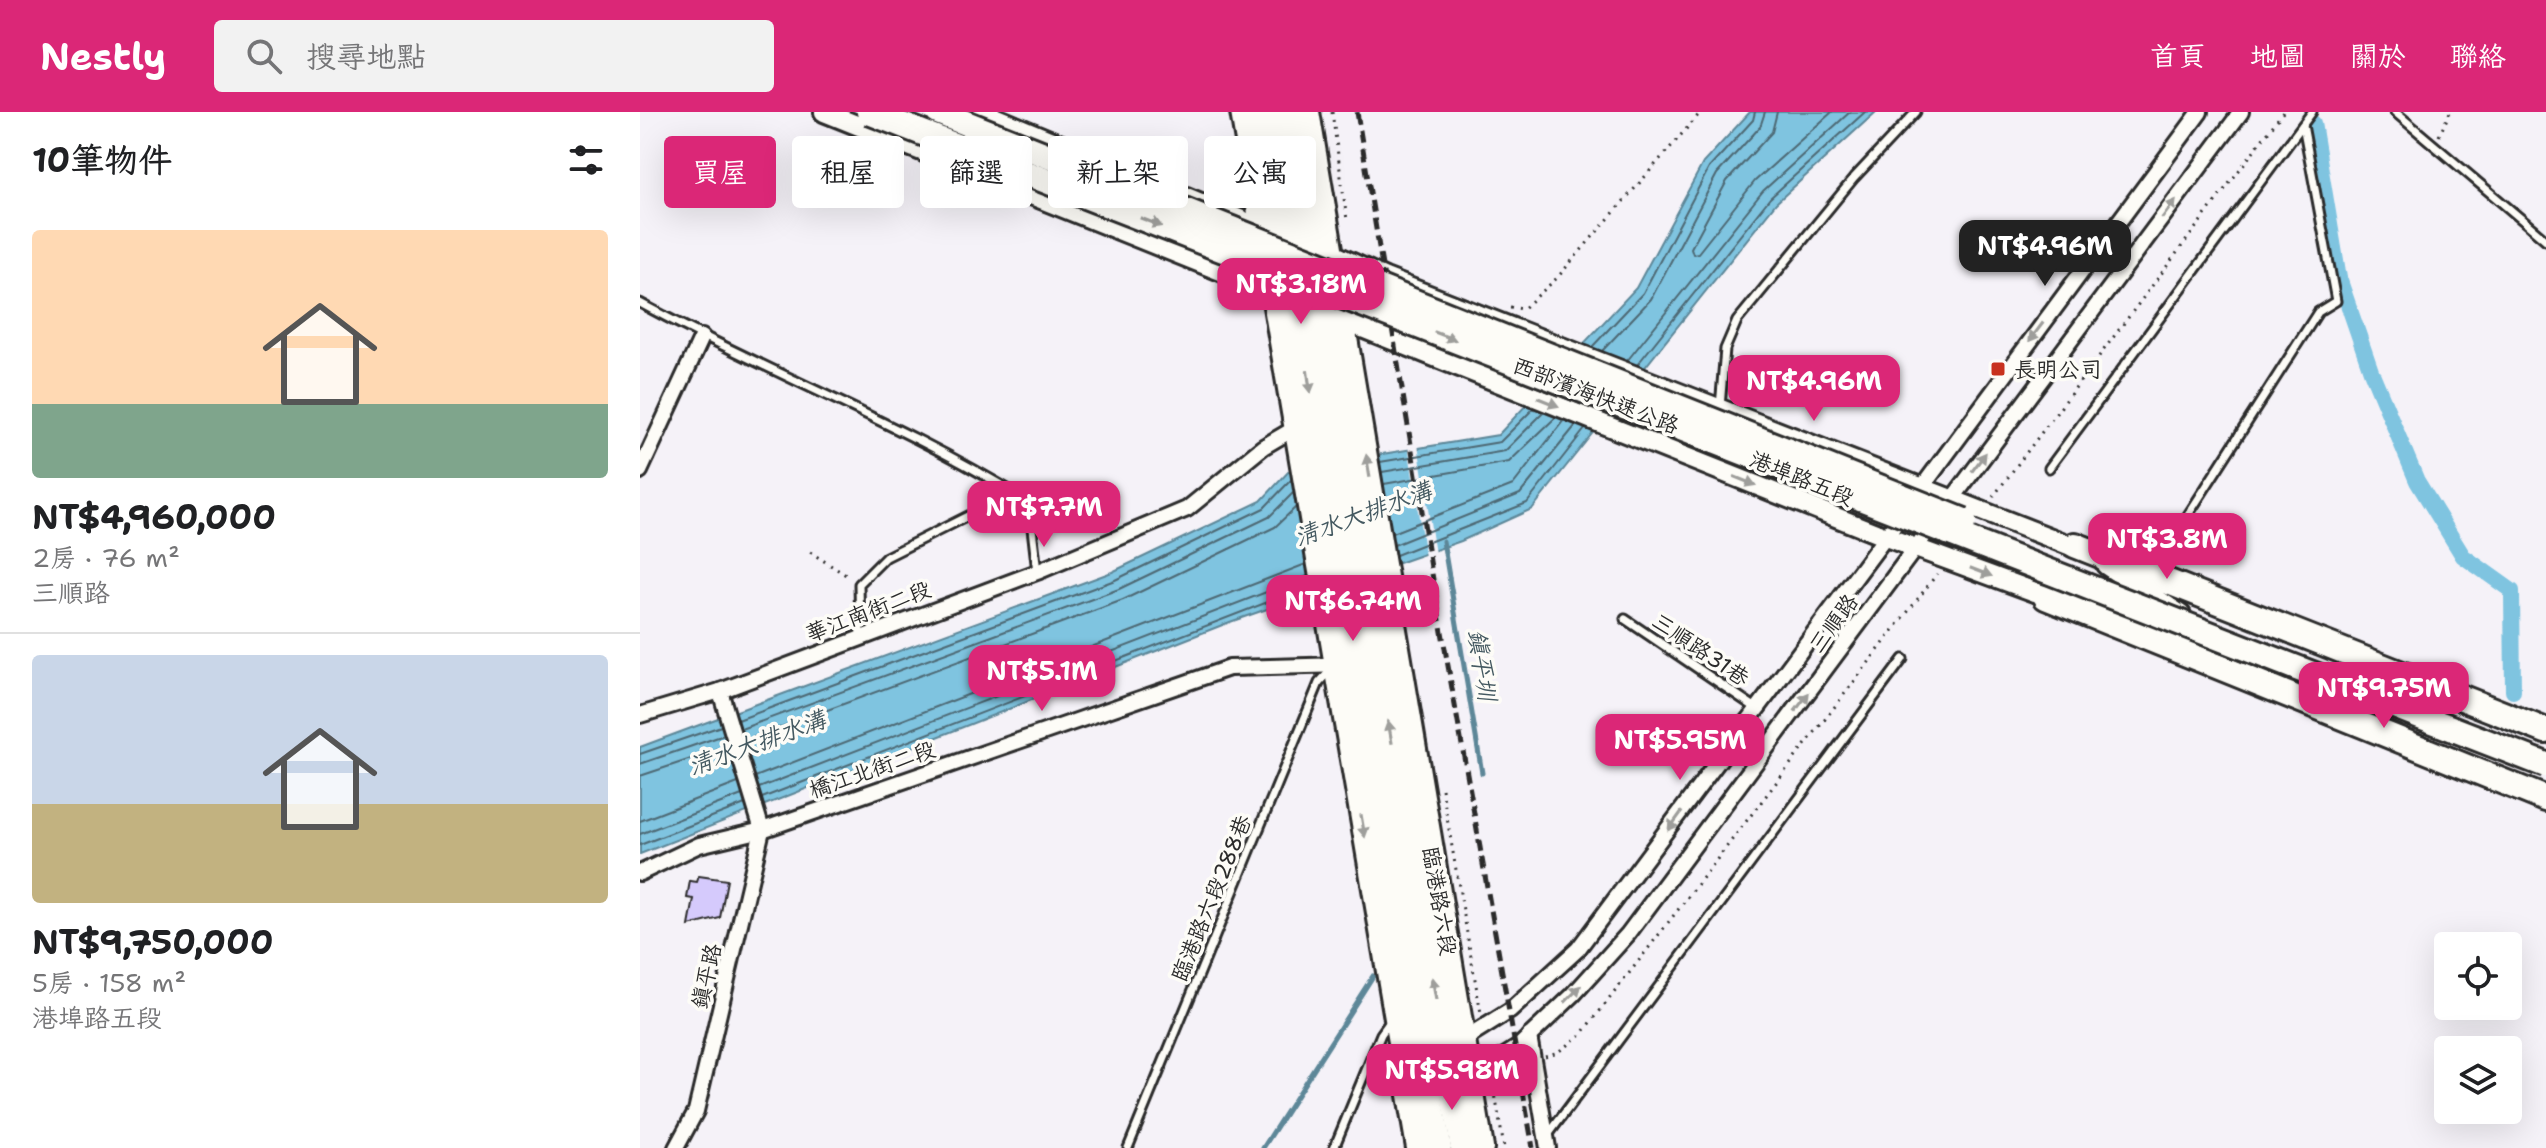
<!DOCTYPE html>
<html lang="zh-TW">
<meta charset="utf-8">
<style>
body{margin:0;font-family:"Shantell Sans","LXGW WenKai TC",sans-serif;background:#f2f2f2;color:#202124;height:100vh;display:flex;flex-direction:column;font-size:30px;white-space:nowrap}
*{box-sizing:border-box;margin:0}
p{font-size:26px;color:#757577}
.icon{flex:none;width:44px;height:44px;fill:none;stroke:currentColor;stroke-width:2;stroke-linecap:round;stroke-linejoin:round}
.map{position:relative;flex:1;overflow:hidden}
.details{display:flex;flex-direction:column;background:#fff;width:640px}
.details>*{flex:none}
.top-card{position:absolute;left:24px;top:24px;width:760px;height:72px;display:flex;gap:16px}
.tools{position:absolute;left:1794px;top:820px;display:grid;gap:16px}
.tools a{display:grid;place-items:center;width:88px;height:88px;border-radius:8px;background:#fff;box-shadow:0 8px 32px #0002;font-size:40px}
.price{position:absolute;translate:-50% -68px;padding:0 18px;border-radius:16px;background:#db2777;color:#fff;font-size:26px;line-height:52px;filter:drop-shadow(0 2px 4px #0008)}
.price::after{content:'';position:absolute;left:50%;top:48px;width:24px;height:18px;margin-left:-12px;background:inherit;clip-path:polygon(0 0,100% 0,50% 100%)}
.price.on{background:#222;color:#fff}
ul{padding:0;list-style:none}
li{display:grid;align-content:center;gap:16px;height:424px;padding:0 32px}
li+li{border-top:2px solid #e0e0e0}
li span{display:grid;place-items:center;height:248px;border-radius:8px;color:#555}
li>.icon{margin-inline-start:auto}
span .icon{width:144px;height:144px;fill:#fffc;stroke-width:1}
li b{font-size:34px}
h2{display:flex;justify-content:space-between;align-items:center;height:96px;padding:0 32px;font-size:34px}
.chip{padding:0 28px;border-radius:8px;background:#fff;box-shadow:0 8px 32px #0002;font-size:28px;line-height:72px}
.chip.on{background:#db2777;color:#fff}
header{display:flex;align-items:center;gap:48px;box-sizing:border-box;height:112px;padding:0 40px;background:#db2777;color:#fff}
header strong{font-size:38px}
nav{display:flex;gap:44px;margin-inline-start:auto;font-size:28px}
.search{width:560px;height:72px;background:#f2f2f2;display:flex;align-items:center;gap:20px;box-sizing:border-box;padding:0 28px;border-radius:8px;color:#757577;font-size:30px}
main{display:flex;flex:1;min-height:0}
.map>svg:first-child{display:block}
.water{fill:#7fc4e0;stroke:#5d8798;stroke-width:2}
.pier{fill:#f5f2f8}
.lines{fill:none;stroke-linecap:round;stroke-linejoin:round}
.shore{stroke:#4d6873;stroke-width:2}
.stream{stroke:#5d8798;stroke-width:5}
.canal{stroke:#7fc4e0;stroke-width:16}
.building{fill:#d5cafc;stroke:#2b2b2b;stroke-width:2}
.service-casing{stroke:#2b2b2b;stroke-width:13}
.minor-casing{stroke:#2b2b2b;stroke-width:20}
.tertiary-casing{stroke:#2b2b2b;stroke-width:24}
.primary-casing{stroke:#2b2b2b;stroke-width:30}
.trunk-casing{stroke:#2b2b2b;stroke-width:30}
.path{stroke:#2b2b2b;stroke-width:3;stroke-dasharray:2 6;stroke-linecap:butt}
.service{stroke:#fdfcf7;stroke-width:7}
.minor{stroke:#fdfcf7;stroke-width:14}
.tertiary{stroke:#fdfcf7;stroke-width:18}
.primary{stroke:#fdfcf7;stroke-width:24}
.trunk{stroke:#fdfcf7;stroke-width:24}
.rail{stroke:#2b2b2b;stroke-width:5;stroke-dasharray:12 6;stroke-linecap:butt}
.trunk-bridge-casing{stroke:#2b2b2b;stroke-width:30;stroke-linecap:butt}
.trunk-bridge{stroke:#fdfcf7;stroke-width:24}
.oneway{fill:#9e9e9b}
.poi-dot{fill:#c8321e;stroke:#fdfcf7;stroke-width:3}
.labels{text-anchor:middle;stroke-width:7;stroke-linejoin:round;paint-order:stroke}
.poi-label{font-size:22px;fill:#2b2b2b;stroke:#fdfcf7;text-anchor:start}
.street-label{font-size:22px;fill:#2b2b2b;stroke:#fdfcf7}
.water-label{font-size:24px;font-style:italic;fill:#445961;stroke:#fdfcf7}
</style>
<header>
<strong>Nestly</strong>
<div class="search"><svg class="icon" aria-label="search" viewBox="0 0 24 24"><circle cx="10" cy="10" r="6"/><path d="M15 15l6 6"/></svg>搜尋地點</div>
<nav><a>首頁</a><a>地圖</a><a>關於</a><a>聯絡</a></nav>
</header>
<main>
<section class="details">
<h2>10筆物件<svg class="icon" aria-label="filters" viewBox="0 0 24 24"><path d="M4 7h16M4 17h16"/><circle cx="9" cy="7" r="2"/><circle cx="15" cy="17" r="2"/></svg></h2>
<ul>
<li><span style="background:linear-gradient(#ffd9b3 70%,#7fa58c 0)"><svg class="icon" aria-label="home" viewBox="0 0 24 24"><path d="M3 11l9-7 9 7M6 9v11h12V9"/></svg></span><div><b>NT$4,960,000</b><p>2房 · 76 m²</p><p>三順路</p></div></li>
<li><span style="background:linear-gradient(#c9d6e8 60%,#c2b280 0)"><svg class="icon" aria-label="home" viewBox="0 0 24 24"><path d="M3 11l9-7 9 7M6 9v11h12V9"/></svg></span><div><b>NT$9,750,000</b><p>5房 · 158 m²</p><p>港埠路五段</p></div></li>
</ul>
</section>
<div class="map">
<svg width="1906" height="1036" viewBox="0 0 1906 1036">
<rect width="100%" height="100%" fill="#f5f2f8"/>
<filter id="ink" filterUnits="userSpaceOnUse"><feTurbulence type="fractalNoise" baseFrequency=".0125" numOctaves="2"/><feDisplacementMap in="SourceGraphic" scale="16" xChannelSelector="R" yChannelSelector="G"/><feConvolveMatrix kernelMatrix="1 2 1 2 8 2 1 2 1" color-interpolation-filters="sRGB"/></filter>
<g filter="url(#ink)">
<polygon class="water" points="1110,0 1236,0 1136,91 892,397 821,429 590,510 0,742 0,635 472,460 621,389 651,357 858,323 996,176 1063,51"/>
<polygon class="pier" points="778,332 795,442 785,445 768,333"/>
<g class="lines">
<g class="shore">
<polyline points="1137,0 1132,20 1087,69 1051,136 1053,142 1058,141 1115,69 1192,0"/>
<polyline points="952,235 1003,181 1069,56 1113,8 1115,0"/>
<polyline points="962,239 1011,187 1077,62 1120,15 1125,0"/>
<polyline points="987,249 1123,79 1210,0"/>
<polyline points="997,253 1130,86 1225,0"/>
<polyline points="740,350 860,330 894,296"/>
<polyline points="742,360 865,339 904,300"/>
<polyline points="744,372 869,350 916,305"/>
<polyline points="752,421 873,373 924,308"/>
<polyline points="754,433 880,382 936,313"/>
<polyline points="756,443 887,391 945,317"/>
<polyline points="98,608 475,468 624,396 651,368"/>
<polyline points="101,617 479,477 629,405 653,381"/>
<polyline points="104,629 483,488 635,415 656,395"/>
<polyline points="0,642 81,614"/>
<polyline points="0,652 84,623"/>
<polyline points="0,664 87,635"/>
<polyline points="115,665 666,452"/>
<polyline points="119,676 668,464"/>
<polyline points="122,686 669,474"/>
<polyline points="0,709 98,671"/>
<polyline points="0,722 102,683"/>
<polyline points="0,733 105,692"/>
</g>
<g class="stream">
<polyline points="803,429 842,661"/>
<polyline points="623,1036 733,864"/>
</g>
<polyline class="canal" points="1673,11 1699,166 1731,259 1777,369 1823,444 1872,479 1873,579"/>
</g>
<polygon class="building" points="59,764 87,768 80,806 49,814 54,787 47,786 50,769 57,770"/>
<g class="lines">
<g class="service-casing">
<g id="service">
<polyline points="1755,0 1906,128"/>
<path d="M0,191C128,261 266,313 389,390L397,460"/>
<polyline points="1080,295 1085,237 1097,209 1214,66 1276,0"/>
<polyline points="1409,356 1672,0"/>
<polyline points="1516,453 1678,200 1696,189 1663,13"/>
<polyline points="985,507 1116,596"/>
<polyline points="220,524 219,472 246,445 332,402"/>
<polyline points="908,1023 1263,547"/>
<polyline points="488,1036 679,571 692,557"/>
<polyline points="694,1036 741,922 751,908"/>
</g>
</g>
<g class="minor-casing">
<g id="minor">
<polyline points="0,359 62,225"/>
<polyline points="1277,382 1560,0"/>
<polyline points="1307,394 1601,0"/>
<polyline points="0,603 80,579 397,460 547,397 623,335 662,312"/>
<polyline points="0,761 59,733 122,718 589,556 704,553"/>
<polyline points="889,924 908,1036"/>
<polyline points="819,931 870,899 938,837 1265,399"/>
<polyline points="824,970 877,936 933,883 988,822 1294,411"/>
<polyline points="36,1036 56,999 122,718 80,579"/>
</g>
</g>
<g class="tertiary-casing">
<g id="tertiary">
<polyline points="184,0 643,184"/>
<polyline points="342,0 626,118"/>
<polyline points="684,138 745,166 1444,439"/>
<polyline points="692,204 1246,425 1417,488"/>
<polyline points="1466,453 1541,503"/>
<polyline points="1499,512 1567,531"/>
</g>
</g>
<g class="primary-casing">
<g id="primary">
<polyline points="603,0 779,1036"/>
<polyline points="624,0 799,1036"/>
<polyline points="647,0 693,293 823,1036"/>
<polyline points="667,0 841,1036"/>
</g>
</g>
<g class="trunk-casing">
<g id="trunk">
<polyline points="1435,433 1906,619"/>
<polyline points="1406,485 1906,687"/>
</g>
</g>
<g class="path">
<polyline points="692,0 707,108"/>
<polyline points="1799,24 1810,0"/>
<polyline points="870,195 883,197 917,166 1061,0"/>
<polyline points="1353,385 1643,0"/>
<polyline points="170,440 209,465"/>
<polyline points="802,677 841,902"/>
<polyline points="905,944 918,940 943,921 1297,462"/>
<polyline points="853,969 864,1036"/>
</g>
<use href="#service" class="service"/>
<use href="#minor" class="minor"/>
<use href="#tertiary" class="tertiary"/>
<use href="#primary" class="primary"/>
<use href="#trunk" class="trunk"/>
<polyline class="rail" points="717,0 795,480 893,1036"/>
<g class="trunk-bridge-casing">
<g id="trunk-bridge">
<polyline points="229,0 1906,653"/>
<polyline points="298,0 1324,409"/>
</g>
</g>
<use href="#trunk-bridge" class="trunk-bridge"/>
</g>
<defs><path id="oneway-solid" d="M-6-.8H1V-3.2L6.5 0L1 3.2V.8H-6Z" transform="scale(2)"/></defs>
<g class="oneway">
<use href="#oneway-solid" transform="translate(1529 97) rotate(-53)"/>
<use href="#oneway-solid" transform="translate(511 110) rotate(21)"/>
<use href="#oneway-solid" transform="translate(1396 220) rotate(127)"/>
<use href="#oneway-solid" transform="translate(805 224) rotate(21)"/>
<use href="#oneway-solid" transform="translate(669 270) rotate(82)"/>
<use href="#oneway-solid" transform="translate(908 290) rotate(22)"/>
<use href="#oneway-solid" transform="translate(1339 350) rotate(-53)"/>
<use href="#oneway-solid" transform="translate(728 354) rotate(-99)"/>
<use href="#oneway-solid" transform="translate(1105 369) rotate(22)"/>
<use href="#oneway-solid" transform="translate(1341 460) rotate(21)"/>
<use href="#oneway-solid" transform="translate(1162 590) rotate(-53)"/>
<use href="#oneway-solid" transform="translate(750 620) rotate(-100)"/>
<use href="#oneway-solid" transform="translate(1035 709) rotate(126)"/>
<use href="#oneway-solid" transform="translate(723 714) rotate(80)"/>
<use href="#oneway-solid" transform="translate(794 877) rotate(-100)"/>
<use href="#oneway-solid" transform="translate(933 882) rotate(-46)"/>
</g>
</g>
<rect class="poi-dot" x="1350" y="249" width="16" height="16" rx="4"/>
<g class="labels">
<g class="poi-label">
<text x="1374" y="265">長明公司</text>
</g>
<g class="street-label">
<text transform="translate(956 283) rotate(21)" y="8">西部濱海快速公路</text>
<text transform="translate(1162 366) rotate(22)" y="8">港埠路五段</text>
<text transform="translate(228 499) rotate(-21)" y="8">華江南街二段</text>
<text transform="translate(1193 511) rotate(-54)" y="8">三順路</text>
<text transform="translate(1061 537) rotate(34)" y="8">三順路31巷</text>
<text transform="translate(232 657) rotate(-19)" y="8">橋江北街二段</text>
<text transform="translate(571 786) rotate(-68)" y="8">臨港路六段288巷</text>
<text transform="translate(800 789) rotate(80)" y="8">臨港路六段</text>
<text transform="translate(66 864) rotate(-77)" y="8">鎮平路</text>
</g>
<g class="water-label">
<text transform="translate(723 402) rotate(-20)" y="8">清水大排水溝</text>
<text transform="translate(842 553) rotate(81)" y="8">鎮平圳</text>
<text transform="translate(117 631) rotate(-20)" y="8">清水大排水溝</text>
</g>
</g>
</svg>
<div class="tools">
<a><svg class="icon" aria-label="locate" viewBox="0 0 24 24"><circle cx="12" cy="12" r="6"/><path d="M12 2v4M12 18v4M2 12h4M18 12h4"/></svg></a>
<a><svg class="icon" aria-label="layers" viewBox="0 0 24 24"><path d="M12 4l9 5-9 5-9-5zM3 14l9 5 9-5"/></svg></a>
</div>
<b class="price on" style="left:1405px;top:176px">NT$4.96M</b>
<b class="price" style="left:661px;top:214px">NT$3.18M</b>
<b class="price" style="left:1174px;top:311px">NT$4.96M</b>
<b class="price" style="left:404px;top:437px">NT$7.7M</b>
<b class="price" style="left:1527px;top:469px">NT$3.8M</b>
<b class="price" style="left:713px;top:531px">NT$6.74M</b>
<b class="price" style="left:402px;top:601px">NT$5.1M</b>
<b class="price" style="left:1744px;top:618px">NT$9.75M</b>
<b class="price" style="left:1040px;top:670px">NT$5.95M</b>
<b class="price" style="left:812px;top:1000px">NT$5.98M</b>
<div class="top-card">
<a class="chip on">買屋</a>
<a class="chip">租屋</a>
<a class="chip">篩選</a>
<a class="chip">新上架</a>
<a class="chip">公寓</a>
</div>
</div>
</main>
